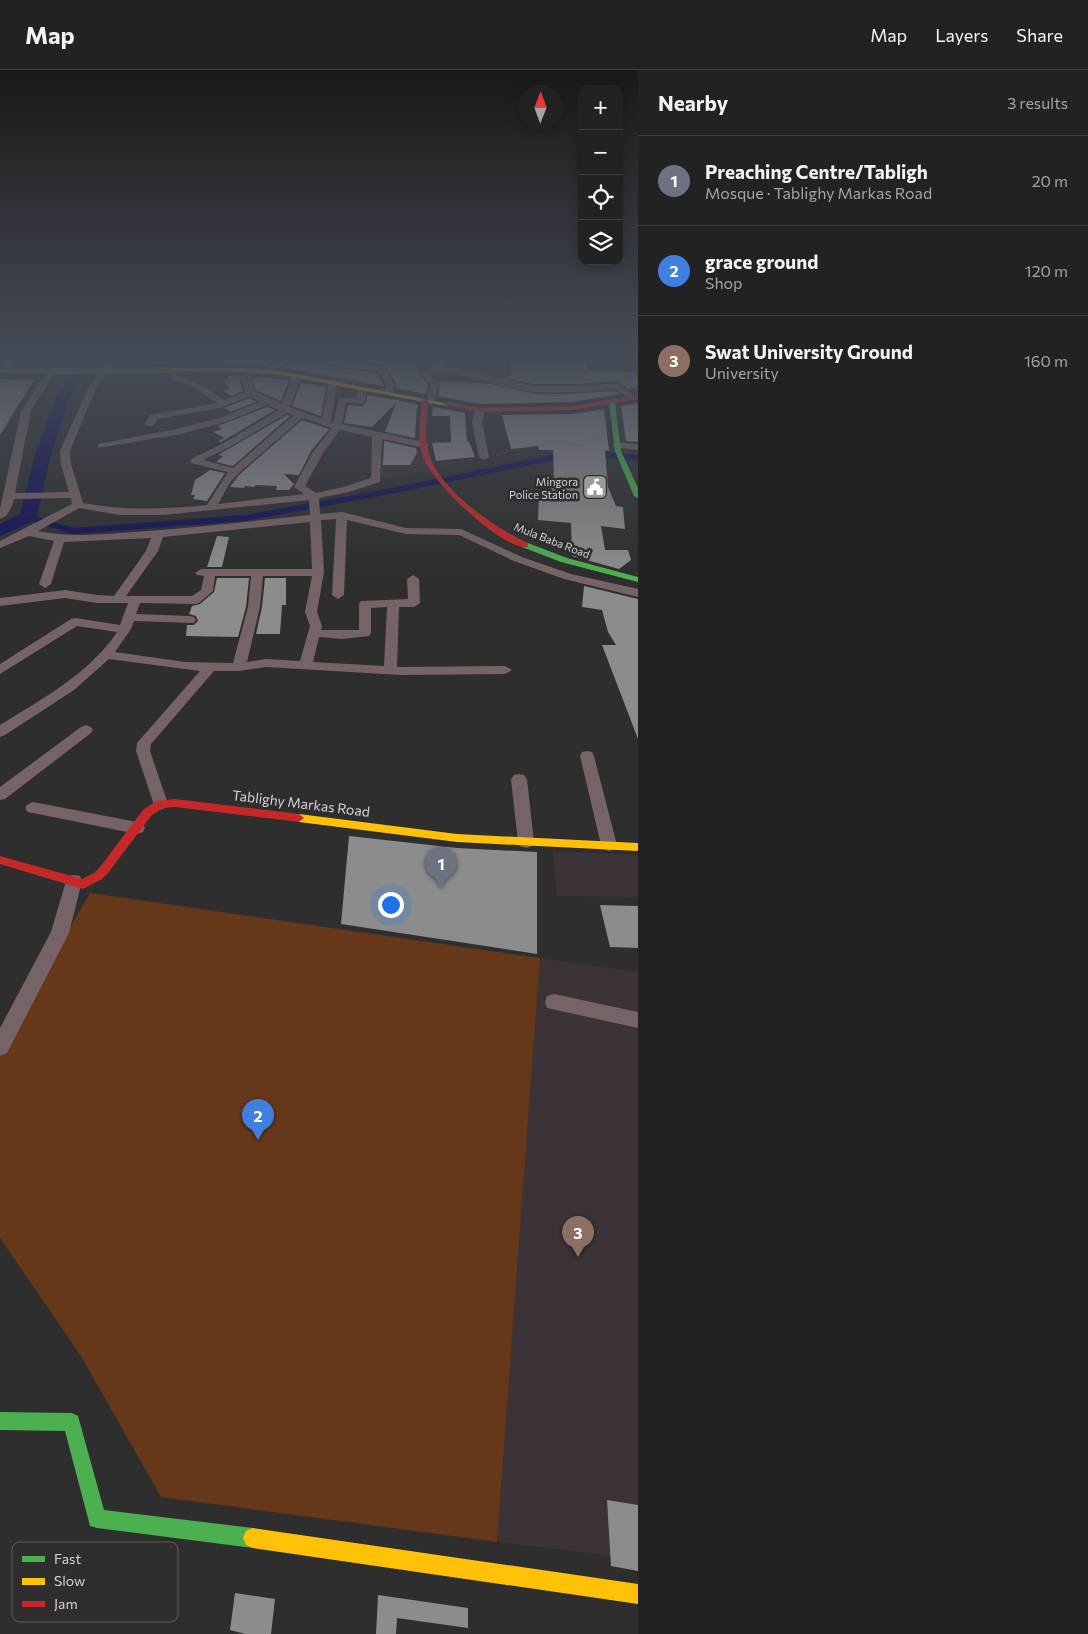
<!DOCTYPE html>
<html lang="en">
<head>
<meta charset="utf-8">
<style>
	body { margin:0; font-family:Commissioner,sans-serif; background:#2e2f2f; color:#f1f3f6 }
	.controls { position:absolute; right:15px; top:15px; display:grid; overflow:hidden; border-radius:10px; box-shadow:0 2px 12px #0003 }
	.controls button { width:45px; height:45px; display:grid; place-items:center; padding:0; border:0; border-bottom:1px solid #3f3f40; background:#222; color:#f1f3f6; font:25px sans-serif }
	.compass { position:absolute; left:518px; top:15px; width:45px; height:45px; border-radius:50%; background:#222; box-shadow:0 2px 12px #0003; rotate:1deg }
	.you { position:absolute; left:390px; top:834px; width:18px; height:18px; margin:-12px; border:4px solid #fff; border-radius:50%; background:#1a73e8; box-shadow:0 0 0 8px #1a73e833 }
	.badge { display:grid; place-items:center; width:32px; height:32px; border-radius:50%; background:#9b999a; color:#fff; font-size:16px; font-weight:700 }
	.pin { position:absolute; translate:-50% -41px; filter:drop-shadow(0 1px 2px #0008) }
	.pin::after { content:''; position:absolute; top:26px; width:18px; height:15px; background:inherit; clip-path:polygon(0 0,100% 0,50% 100%) }
	.list { margin:0; padding:0; list-style:none }
	h2 { display:flex; justify-content:space-between; align-items:center; height:65px; margin:0; padding:0 20px; font-size:21px }
	h2 small { font-size:16px; font-weight:400; color:#a2a4a5 }
	.list li { display:grid; grid-template-columns:32px 1fr auto; gap:15px; align-items:center; box-sizing:border-box; height:90px; padding:0 20px; border-top:1px solid #3f3f40 }
	.list b { display:block; font-size:19px; white-space:nowrap }
	.list p { margin:0; font-size:16px; white-space:nowrap; color:#a2a4a5 }
	.list em { font-size:16px; font-style:normal; color:#a2a4a5 }
	.icon { flex:none; width:28px; height:28px; fill:none; stroke:currentColor; stroke-width:2; stroke-linecap:round; stroke-linejoin:round }
	.map { position:relative; flex:none; width:638px; height:1564px; overflow:hidden }
	header { display:flex; align-items:center; gap:30px; box-sizing:border-box; height:70px; padding:0 25px; background:#222; border-bottom:1px solid #3f3f40 }
	header strong { font-size:24px }
	nav { display:flex; gap:28px; margin-inline-start:auto; font-size:18px }
	main { display:flex }
	aside { flex:1; background:#222 }
	.map>svg:first-child { display:block }
	.built { fill:#3b3337 }
	.green { fill:#67371a }
	.lines { fill:none; stroke-linecap:round; stroke-linejoin:round }
	.canal { fill:#121255; fill-rule:evenodd }
	.river { fill:#121255; fill-rule:evenodd }
	.building { fill:#8c8c8d }
	.path { stroke:#6d6263; stroke-width:1; stroke-dasharray:1 2; stroke-linecap:butt }
	.street { fill:#766365; fill-rule:evenodd }
	.fast { fill:#4caf50; fill-rule:evenodd }
	.slow { fill:#ffc107; fill-rule:evenodd }
	.jam { fill:#c62828; fill-rule:evenodd }
	.fast-bridge { stroke:#4caf50; stroke-width:6 }
	.labels { text-anchor:middle; dominant-baseline:central; stroke-width:5; stroke-linejoin:round; paint-order:stroke }
	.far-poi-label { font-size:11px; fill:#d5d3d4; stroke:#2f2d2e; text-anchor:end }
	.far-street-label { font-size:11px; fill:#d5d3d4; stroke:#2f2d2e }
	.street-label { font-size:14px; fill:#d5d3d4; stroke:#2f2d2e }
	.key { fill:#2f2d2e; stroke:#615f60; stroke-width:1 }
	.key-label { font-size:14px; fill:#d5d3d4 }
</style>
</head>
<body>
<header>
<strong>Map</strong>
<nav><a>Map</a><a>Layers</a><a>Share</a></nav>
</header>
<main>
<div class="map">
<svg width="638" height="1564" viewBox="0 0 638 1564">
	<rect width="100%" height="100%" fill="#2e2e2e"/>
	<g class="built">
		<path d="M425,387L432,400L385,409L380,403L379,388Z"/>
		<path d="M553,781L638,785V827L557,826Z"/>
		<path d="M540,888L638,902V1489L497,1472Z"/>
	</g>
	<path class="green" d="M90,823L540,888L497,1472L161,1427L81,1286L0,1168V977Z"/>
	<g class="lines">
		<path class="canal" d="M581,379L638,385V391L581,385L386,425L245,451L73,464L24,449L23,447L28,444L74,458L245,445L386,419Z"/>
		<path class="river" d="M85,285H98L69,329L50,388L37,447L34,451L0,466V454L20,444L34,388L55,329Z"/>
	</g>
	<g class="building">
		<path d="M224,285H287L267,296L226,294Z"/>
		<path d="M312,285H396V289H403L405,293L414,295L428,315L426,324L395,318L396,313L384,295Z"/>
		<path d="M509,285H556L558,287L573,286L577,290H583L589,300L635,302L638,307V317L628,319L618,311L580,314H534L504,308L512,305Z"/>
		<path d="M295,291L377,303L384,316L284,298Z"/>
		<path d="M228,306H241L240,313L243,321L231,326L224,321L229,319L223,309H229Z"/>
		<path d="M256,307L289,310L281,331L256,320L252,309Z"/>
		<path d="M0,309L34,310L0,365Z"/>
		<path d="M438,312L486,313L535,324H565L615,321L620,324L572,332L480,334L438,326L440,315Z"/>
		<path d="M301,313L326,317L321,346L292,336Z"/>
		<path d="M367,325L417,334L415,368L385,362L396,333L372,357L344,353L348,335L362,336L367,331Z"/>
		<path d="M250,328L256,332L230,342L224,338Z"/>
		<path d="M638,333V372L626,371L621,336Z"/>
		<path d="M267,337L275,340L221,372L218,371L225,368L213,362L222,359L218,356Z"/>
		<path d="M433,337L465,343L467,372L469,371L475,387L436,391L432,373L451,372L450,346H432Z"/>
		<path d="M604,339L609,381L605,380L608,417L616,436L623,437L625,459L601,456L605,480H628L631,490L619,499L572,486L571,453L538,450L539,424L548,425V413H554L553,380H539L538,376L511,379L502,345L572,344Z"/>
		<path d="M287,345L290,346L233,396L216,392L223,386L218,385Z"/>
		<path d="M302,350L329,359L311,381L299,405L284,404L294,414L289,420H276L277,416L256,415L254,417L245,416L244,418L230,417L240,404Z"/>
		<path d="M384,371L416,378L417,383L410,395H383Z"/>
		<path d="M210,400L225,403L207,431L193,429L195,425H191L195,410Z"/>
		<path d="M217,466L229,467L222,497H207Z"/>
		<path d="M217,508H249L246,537L238,567L186,566L187,555H194L198,551L196,546L189,544L192,536L200,534L214,522Z"/>
		<path d="M265,508H286V535H282L280,564H256L262,537Z"/>
		<path d="M584,516L638,529V669L602,575H616L608,562L602,540L582,537Z"/>
		<path d="M349,766L457,778L537,782V884L341,854Z"/>
		<path d="M600,835L638,836V878L610,877Z"/>
		<path d="M607,1430L638,1435V1501L611,1496Z"/>
		<path d="M235,1523L275,1529L271,1564H245L230,1560Z"/>
		<path d="M378,1525L468,1538V1558L397,1548L396,1564H376Z"/>
	</g>
	<g class="lines">
		<g class="path">
			<path d="M496,385C523,378 553,369 581,376L588,368L603,367"/>
			<path d="M445,394L474,389"/>
		</g>
		<g class="street">
			<path d="M10,285H23L16,289L8,303H2L1,301Z"/>
			<path d="M110,285H118L96,318L70,381L71,394L83,433C124,441 165,439 207,435L228,402L191,393V389L222,374L279,340L267,335L228,351L181,364L98,378V374L177,359L222,347L260,332L250,326L220,338L157,349L153,356H147L145,354L150,345L217,333L192,316L172,310L167,300L168,298H174L178,306L204,316L224,330L246,322L242,313V307L255,298H261V302L250,308L255,321L282,334L293,306L300,304L301,306L290,337L322,349L329,312L333,309L337,312L331,352L333,353L339,328H357L358,318L362,315L366,318L365,331L361,334L346,333L342,354L424,372L429,375L424,378L382,369L380,412L349,422L319,428L320,444L342,442L406,458L461,459L522,487L571,504L638,519V527L564,509L514,491L459,465L406,464L347,450L344,525L338,529L332,525L336,449L321,450L324,502L317,542L322,556L321,560H359V534L361,531L408,529L407,509L413,505L419,509L420,533L414,537H399L397,597L505,596L512,600L505,604L400,605L266,597L239,601H214L151,674L150,681L168,734L165,738L160,740L155,738L136,681L137,673L200,601L109,589L74,620L5,665L0,667V655C42,629 89,604 117,562L77,556L0,604V594L71,549L75,548L120,555L128,533H97L65,528L0,536V528L65,520L97,525L114,526L146,481L151,468L64,472L51,514L45,518L39,514L54,471L29,466L0,478V471L72,434L71,428L14,429C12,437 8,447 0,449V439L21,341L49,299H55L56,301L31,341L15,423L69,422L61,394L60,381L88,318ZM287,343L294,345L233,398L203,390L228,378ZM302,348L332,358L313,382L294,417L304,424L218,434L231,411L239,403ZM340,360L372,367L371,408L343,417L316,423L305,416L323,383ZM309,430L310,445C251,451 192,458 134,462C101,464 70,468 38,461L79,438L120,445H163ZM310,452L312,499H201L195,503L197,505L204,506L201,520L192,526H126L158,481L163,467ZM215,506H251L248,537L233,593L185,592L115,582L131,559L134,551L194,553L196,550L194,547L190,546L136,544L140,533L195,534L199,533L213,521ZM263,506H312L305,542L310,556L300,591L266,589L247,592L260,537ZM387,537L384,596L313,592L319,567L342,569L369,566L371,563V538Z"/>
			<path d="M291,285H310L309,287L384,297L394,314L393,323L386,325V314L378,301L344,297L318,291H300L295,289L270,303L263,301L281,289Z"/>
			<path d="M441,285H449V290L442,296L534,316H580L618,313L638,329L631,330L616,319C589,321 561,324 535,322C502,318 469,304 436,301L431,305L438,315L435,331L431,334L427,331L430,315L422,304L441,289Z"/>
			<path d="M480,337L485,340L482,352L489,387L484,390L479,387L472,352L475,340Z"/>
			<path d="M616,372L638,374V380L613,377V373Z"/>
			<path d="M86,655L91,657L93,660L91,663L5,729L0,730V717L81,657Z"/>
			<path d="M587,681L592,682L594,686L617,775L615,779L609,781L603,779L601,775L580,686L582,682Z"/>
			<path d="M519,704L524,705L527,709L534,772L532,776L526,778L520,776L518,772L511,709L514,705Z"/>
			<path d="M33,732L137,752L143,754L145,758L143,762L137,764L28,742L25,738L28,734Z"/>
			<path d="M74,805L80,806L82,811L69,863L7,983L0,986V958L51,862L66,811L68,806Z"/>
			<path d="M554,924L638,942V958L547,938L545,932L547,926Z"/>
		</g>
		<g class="fast">
			<path d="M0,299H52L55,301L52,303H0Z"/>
			<path d="M612,330L615,332L621,381L638,418V428L634,426L615,381L609,332Z"/>
			<path d="M522,473H528L567,488L638,507V512L561,492L522,477Z"/>
			<path d="M0,1342L72,1343L78,1346L104,1440L253,1458L260,1461L263,1468L260,1475L253,1478L97,1458L90,1456L65,1361L0,1360Z"/>
		</g>
		<g class="slow">
			<path d="M171,298H244L281,301L449,334L446,336L281,305L244,302L169,301Z"/>
			<path d="M299,744L457,764L638,773V781L457,772L299,752L294,748Z"/>
			<path d="M253,1458L638,1514V1534L253,1478L246,1475L243,1468L246,1461Z"/>
		</g>
		<g class="jam">
			<path d="M638,325V329L572,340L480,342L443,334L446,332L480,338L572,336Z"/>
			<path d="M425,328L428,330C427,347 424,364 428,380C436,418 495,458 528,473V477C501,480 432,412 423,387C416,369 421,348 422,330Z"/>
			<path d="M175,729L299,744L304,748L299,752L175,737L162,738L151,746L108,803L102,809L83,819L0,794V786L82,809L94,803L100,797L143,740L156,731Z"/>
		</g>
		<path class="fast-bridge" d="M52,301L171,300"/>
	</g>
	<linearGradient id="sky" x2="0" y2="1"><stop stop-color="#191919"/><stop offset="0.57" stop-color="#464c57"/><stop offset="1" stop-color="#464c57" stop-opacity="0"/></linearGradient>
	<rect width="638" height="504" fill="url(#sky)"/>
	<defs>
		<symbol id="civic-square" viewBox="-11 -11 22 22"><rect x="-9" y="-9" width="18" height="18" rx="4" fill="#9b999a" stroke="#2f2d2e"/><path d="M-.6-6.5H3V-4.5H.6V-3L4-1V1h2V6H-6V1h2V-1L-.6-3ZM-1.2 2.5V6h2.4V2.5Z" fill="#fff"/></symbol>
	</defs>
	<g fill-rule="evenodd">
		<use href="#civic-square" x="581" y="403" width="28" height="28"/>
	</g>
	<g class="labels">
		<g class="far-poi-label">
			<text x="578" y="411">Mingora<tspan x="578" dy="13">Police Station</tspan></text>
		</g>
		<g class="far-street-label">
			<text transform="translate(552 470) rotate(21)">Mula Baba Road</text>
		</g>
		<g class="street-label">
			<text transform="translate(301 733) rotate(7)">Tablighy Markas Road</text>
		</g>
	</g>
	<rect x="12" y="1472" width="166" height="80" rx="8" class="key"/>
	<rect x="22" y="1486" width="23" height="6" fill="#4caf50"/>
	<rect x="22" y="1508" width="23" height="7" fill="#ffc107"/>
	<rect x="22" y="1531" width="23" height="6" fill="#c62828"/>
	<g class="key-label">
		<text x="54" y="1494">Fast</text>
		<text x="54" y="1516">Slow</text>
		<text x="54" y="1539">Jam</text>
	</g>
</svg>
<div class="controls">
<button>+</button>
<button>−</button>
<button><svg class="icon" aria-label="locate" viewBox="0 0 24 24"><circle cx="12" cy="12" r="6"/><path d="M12 2v4M12 18v4M2 12h4M18 12h4"/></svg></button>
<button><svg class="icon" aria-label="layers" viewBox="0 0 24 24"><path d="M12 4l9 5-9 5-9-5zM3 14l9 5 9-5"/></svg></button>
</div>
<svg class="compass" viewBox="-18 -18 36 36"><path d="M0-13l5 13h-10z" fill="#e53935"/><path d="M0 13l5-13h-10z" fill="#a2a4a5"/></svg>
<div class="you"></div>
<div class="pin badge" style="left:441px;top:818px;background:#6b7280">1</div>
<div class="pin badge" style="left:258px;top:1070px;background:#3f7fe0">2</div>
<div class="pin badge" style="left:578px;top:1187px;background:#8d6e63">3</div>
</div>
<aside>
<h2>Nearby<small>3 results</small></h2>
<ul class="list">
<li><span class="badge" style="background:#6b7280">1</span><div><b>Preaching Centre/Tabligh</b><p>Mosque · Tablighy Markas Road</p></div><em>20 m</em></li>
<li><span class="badge" style="background:#3f7fe0">2</span><div><b>grace ground</b><p>Shop</p></div><em>120 m</em></li>
<li><span class="badge" style="background:#8d6e63">3</span><div><b>Swat University Ground</b><p>University</p></div><em>160 m</em></li>
</ul>
</aside>
</main>
</body>
</html>
